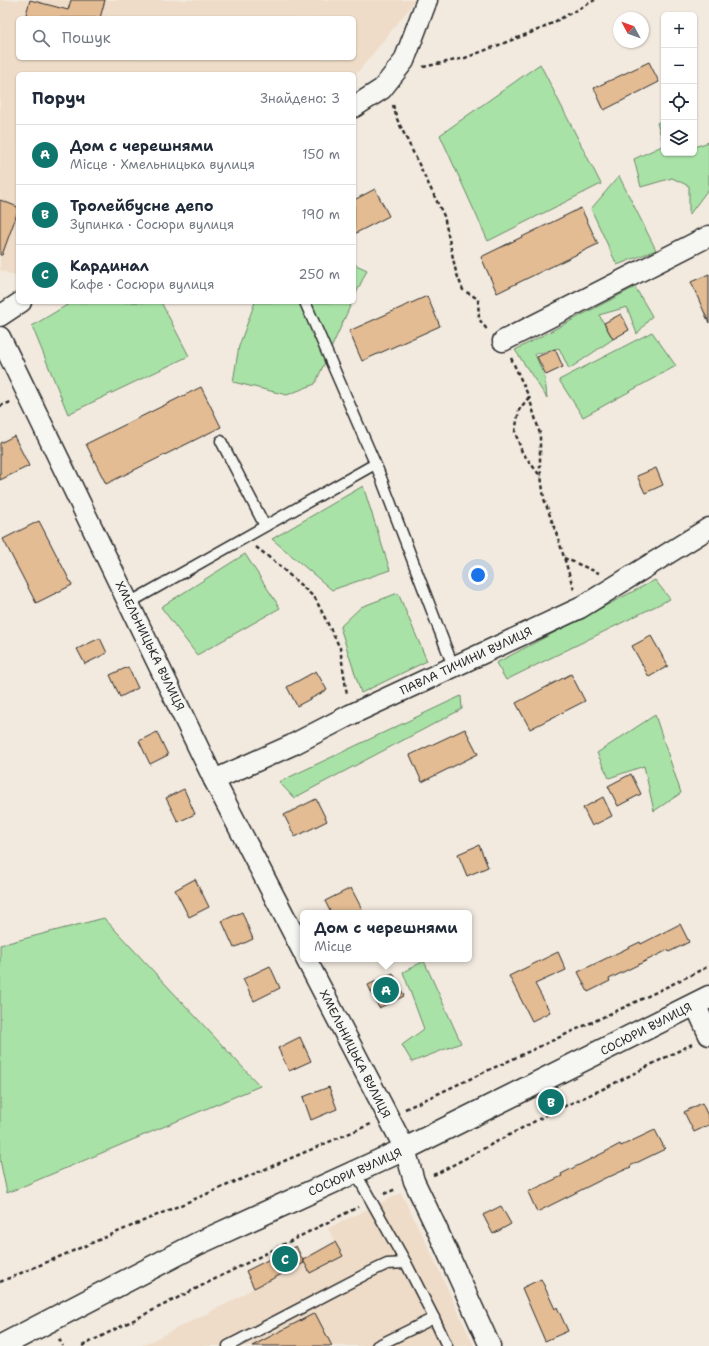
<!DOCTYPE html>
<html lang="uk">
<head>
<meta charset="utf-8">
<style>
	body { margin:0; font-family:"Shantell Sans",sans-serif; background:#f2f2f3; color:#1f2937 }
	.controls { position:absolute; right:12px; top:12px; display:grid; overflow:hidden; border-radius:6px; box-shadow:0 1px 3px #0004 }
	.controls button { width:36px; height:36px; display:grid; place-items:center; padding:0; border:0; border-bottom:1px solid #e0e1e3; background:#fff; color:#1f2937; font:20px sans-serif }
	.compass { position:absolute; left:613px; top:12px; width:36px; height:36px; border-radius:50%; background:#fff; box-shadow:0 1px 3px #0004; rotate:311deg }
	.you { position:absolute; left:478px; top:575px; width:14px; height:14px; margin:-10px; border:3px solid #fff; border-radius:50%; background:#1a73e8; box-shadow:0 0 0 6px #1a73e833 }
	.badge { display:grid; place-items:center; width:26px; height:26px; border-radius:50%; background:#0f766e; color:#fff; font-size:13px; font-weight:700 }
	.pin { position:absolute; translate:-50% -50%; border:2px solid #fff; box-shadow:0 1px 4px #0006 }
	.popup { position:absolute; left:300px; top:910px; width:172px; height:52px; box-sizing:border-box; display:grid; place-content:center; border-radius:6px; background:#fff; filter:drop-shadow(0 1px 3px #0005); font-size:13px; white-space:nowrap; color:#747a83 }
	.popup b { font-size:15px; color:#1f2937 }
	.popup::after { content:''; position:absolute; left:50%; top:100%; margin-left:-8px; border:8px solid transparent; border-top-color:#fff }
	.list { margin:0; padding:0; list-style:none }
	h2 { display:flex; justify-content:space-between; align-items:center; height:52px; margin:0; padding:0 16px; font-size:17px }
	h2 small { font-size:13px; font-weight:400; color:#747a83 }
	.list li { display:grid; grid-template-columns:26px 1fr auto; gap:12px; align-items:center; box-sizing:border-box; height:60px; padding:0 16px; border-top:1px solid #e0e1e3 }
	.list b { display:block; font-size:15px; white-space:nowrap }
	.list p { margin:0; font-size:13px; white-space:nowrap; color:#747a83 }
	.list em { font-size:13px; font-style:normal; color:#747a83 }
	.icon { flex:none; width:22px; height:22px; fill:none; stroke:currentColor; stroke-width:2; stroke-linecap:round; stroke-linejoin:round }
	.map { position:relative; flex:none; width:709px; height:1346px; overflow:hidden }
	.search { position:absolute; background:#fff; box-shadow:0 1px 3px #0004; left:16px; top:16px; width:340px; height:44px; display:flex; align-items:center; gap:10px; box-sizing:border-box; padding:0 14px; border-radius:6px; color:#747a83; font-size:15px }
	.panel { position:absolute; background:#fff; box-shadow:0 1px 3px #0004; left:16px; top:72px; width:340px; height:232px; border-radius:6px }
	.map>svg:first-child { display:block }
	.built { fill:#eedcc8; fill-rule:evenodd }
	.green { fill:#a9e2a6; stroke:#6a8668 }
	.building { fill:#e3bc94; stroke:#2b2b2b }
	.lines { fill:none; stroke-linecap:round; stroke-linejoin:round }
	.lane-casing { stroke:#2b2b2b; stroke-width:13 }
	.street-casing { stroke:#2b2b2b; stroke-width:23 }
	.primary-casing { stroke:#2b2b2b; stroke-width:25 }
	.path { stroke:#2b2b2b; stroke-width:2.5; stroke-dasharray:4 3; stroke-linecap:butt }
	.lane { stroke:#f6f6f2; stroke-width:10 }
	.street { stroke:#f6f6f2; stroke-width:20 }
	.primary { stroke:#f6f6f2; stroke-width:22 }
	.labels { text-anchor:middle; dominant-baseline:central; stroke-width:3.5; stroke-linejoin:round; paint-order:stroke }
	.street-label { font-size:12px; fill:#2b2b2b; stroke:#f6f6f2 }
</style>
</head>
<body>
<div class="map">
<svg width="709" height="1346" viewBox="0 0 709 1346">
	<rect width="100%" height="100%" fill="#f2eadf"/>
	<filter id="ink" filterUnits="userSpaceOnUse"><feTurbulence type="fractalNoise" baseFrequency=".025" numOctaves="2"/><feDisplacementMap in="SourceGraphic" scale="8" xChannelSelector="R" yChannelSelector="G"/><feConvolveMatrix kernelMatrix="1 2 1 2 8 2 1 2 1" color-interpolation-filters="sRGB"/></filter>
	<g filter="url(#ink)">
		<g class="built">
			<path d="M0,0H414L409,9L354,77V74H18V275H12L0,270ZM18,18H354V58H18Z"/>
			<path d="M401,1193L428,1246L474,1346H141L232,1301L304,1257L335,1243L328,1228Z"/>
		</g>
		<g class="green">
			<path d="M540,64L601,184L488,241L440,135Z"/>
			<path d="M664,120V153H694V147L709,142V188L689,215V186L672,178L641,187L634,159L664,145L657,123Z"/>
			<path d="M619,176L656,250L617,265L591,209Z"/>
			<path d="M354,264L367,270L354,298Z"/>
			<path d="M635,287L652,316L637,334L627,307L599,315L613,339L569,369L559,348L535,354L545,378L547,398L515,350Z"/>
			<path d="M72,302H161L189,356L68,414L32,326Z"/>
			<path d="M255,302H352L315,384L287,395L233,382L239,346Z"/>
			<path d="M652,332L676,366L583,417L559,380Z"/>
			<path d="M363,486L390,570L332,590L272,539Z"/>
			<path d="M245,554L280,608L197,655L161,607Z"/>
			<path d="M655,580L670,599L506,680L496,663Z"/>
			<path d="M398,593L427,661L361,693L340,627L361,607Z"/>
			<path d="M461,696L462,709L294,798L279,782Z"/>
			<path d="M655,715L681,793L654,811L644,766L609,778L597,753Z"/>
			<path d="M104,918L260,1086L7,1193L0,1160V945Z"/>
			<path d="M424,961L461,1043L412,1062L402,1045L424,1029L403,972Z"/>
		</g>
		<g class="building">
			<path d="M30,0L68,10L71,0H105L100,18H25Z"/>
			<path d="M649,62L659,82L604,110L594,88Z"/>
			<path d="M375,189L389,216L354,234V200Z"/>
			<path d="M0,200L18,207V211L2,255H0Z"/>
			<path d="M581,208L598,244L497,293L481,257Z"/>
			<path d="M709,274V323L691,282Z"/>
			<path d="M427,296L440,326L362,361L349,331Z"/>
			<path d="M621,314L629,330L613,339L604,323Z"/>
			<path d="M555,349L563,367L546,375L537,357Z"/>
			<path d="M201,387L221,427L106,484L86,444Z"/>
			<path d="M14,436L29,466L0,480V443Z"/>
			<path d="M656,468L663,485L645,493L637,476Z"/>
			<path d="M39,521L72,585L36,603L3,539Z"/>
			<path d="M651,636L668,666L649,677L632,646Z"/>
			<path d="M100,638L107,653L85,664L77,649Z"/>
			<path d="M128,667L138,688L120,697L110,675Z"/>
			<path d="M316,671L327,690L297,706L287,687Z"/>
			<path d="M571,674L585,701L530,729L516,703Z"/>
			<path d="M465,729L478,754L422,782L410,755Z"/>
			<path d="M157,732L168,755L150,764L139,741Z"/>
			<path d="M631,774L641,794L618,806L608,786Z"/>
			<path d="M184,789L195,814L178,822L166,798Z"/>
			<path d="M603,797L612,816L592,826L583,808Z"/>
			<path d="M316,799L327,821L295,837L284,815Z"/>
			<path d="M479,845L488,867L467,876L458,854Z"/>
			<path d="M195,879L209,907L189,917L175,890Z"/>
			<path d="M351,888L364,913H331L325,901Z"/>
			<path d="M242,912L253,939L234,948L222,921Z"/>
			<path d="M680,924L689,942L669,952L668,950L609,979L610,981L588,992L578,972L640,942L641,944Z"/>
			<path d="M558,952L566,970L535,984L550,1012L532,1021L509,976Z"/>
			<path d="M270,966L280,988L254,1001L243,979Z"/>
			<path d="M393,973L404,996L379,1008L368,985Z"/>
			<path d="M300,1037L311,1061L289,1071L278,1048Z"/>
			<path d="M329,1087L337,1109L311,1120L303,1097Z"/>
			<path d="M702,1103L709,1118V1125L694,1132L684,1112Z"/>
			<path d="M655,1130L665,1149L630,1166L631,1167L609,1177V1176L537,1212L528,1192L562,1176L561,1174L605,1152L620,1144L621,1146Z"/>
			<path d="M501,1206L511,1224L493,1234L483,1215Z"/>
			<path d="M335,1242L343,1256L310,1273L303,1260Z"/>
			<path d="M296,1246L304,1263L254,1288L246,1271Z"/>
			<path d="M541,1279L555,1309L557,1307L568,1331L545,1341L522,1288Z"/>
			<path d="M315,1313L332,1346H252Z"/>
		</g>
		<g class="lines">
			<defs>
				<g id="lane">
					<path d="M305,302L378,470L453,666"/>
					<path d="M221,441L265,526"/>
					<path d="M129,603L375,464"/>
					<path d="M355,1172L406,1263"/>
					<path d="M228,1346L366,1274L387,1264L406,1263L434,1318"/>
					<path d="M377,1346L434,1318L447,1346"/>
				</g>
				<g id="street">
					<path d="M354,107L382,89L404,61L427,0"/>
					<path d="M0,316L21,302"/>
					<path d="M0,337L214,780L303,952"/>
					<path d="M503,341L709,236"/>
					<path d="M214,780L292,745L350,715L580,608L709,528"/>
					<path d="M306,959L405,1149L414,1181L436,1227L490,1346"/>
					<path d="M695,1004L709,1035"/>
				</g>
				<path id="primary" d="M1,1346L197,1244L405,1149L709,997"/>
			</defs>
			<use href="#lane" class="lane-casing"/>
			<use href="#street" class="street-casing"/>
			<use href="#primary" class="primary-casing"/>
			<g class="path">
				<path d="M423,67L465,58L543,28L595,0"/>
				<path d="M393,105L397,119L444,216L456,272L463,290L478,299L479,319L488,331"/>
				<path d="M511,358L529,397L540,434V467L544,499L559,541L574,590"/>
				<path d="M529,397L519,410L515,432L522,452L541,477"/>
				<path d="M0,406L11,402"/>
				<path d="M256,547L275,562L315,598L340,648L347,695"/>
				<path d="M564,558L599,573"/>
				<path d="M405,1109L644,998L709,966"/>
				<path d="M433,1175L438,1173L554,1111L605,1088L692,1044"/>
				<path d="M384,1194L396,1189"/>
				<path d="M0,1282L371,1124"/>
				<path d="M59,1339L63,1346"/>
				<path d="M82,1346L358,1207"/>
			</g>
			<use href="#lane" class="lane"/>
			<use href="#street" class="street"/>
			<use href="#primary" class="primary"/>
		</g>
	</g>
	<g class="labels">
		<g class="street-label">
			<text transform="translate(150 646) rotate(64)">ХМЕЛЬНИЦЬКА ВУЛИЦЯ</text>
			<text transform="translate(466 661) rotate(-25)">ПАВЛА ТИЧИНИ ВУЛИЦЯ</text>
			<text transform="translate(646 1029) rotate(-27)">СОСЮРИ ВУЛИЦЯ</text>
			<text transform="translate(355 1054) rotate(63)">ХМЕЛЬНИЦЬКА ВУЛИЦЯ</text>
			<text transform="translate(355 1172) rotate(-24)">СОСЮРИ ВУЛИЦЯ</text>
		</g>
	</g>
</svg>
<div class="controls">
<button>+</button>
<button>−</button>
<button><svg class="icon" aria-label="locate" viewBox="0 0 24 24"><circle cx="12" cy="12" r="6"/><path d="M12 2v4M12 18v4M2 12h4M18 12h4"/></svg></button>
<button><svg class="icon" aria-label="layers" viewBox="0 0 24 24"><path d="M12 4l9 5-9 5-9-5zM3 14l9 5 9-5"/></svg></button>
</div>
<svg class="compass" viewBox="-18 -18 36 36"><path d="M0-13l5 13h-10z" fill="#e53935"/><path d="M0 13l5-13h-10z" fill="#747a83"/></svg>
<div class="you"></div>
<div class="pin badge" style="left:386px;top:990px">A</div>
<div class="popup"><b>Дом с черешнями</b>Місце</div>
<div class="pin badge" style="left:551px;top:1102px">B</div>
<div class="pin badge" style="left:285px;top:1259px">C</div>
<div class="search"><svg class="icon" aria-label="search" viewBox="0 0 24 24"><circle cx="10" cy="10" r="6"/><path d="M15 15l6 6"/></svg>Пошук</div>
<section class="panel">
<h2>Поруч<small>Знайдено: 3</small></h2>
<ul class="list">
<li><span class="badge">A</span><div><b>Дом с черешнями</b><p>Місце · Хмельницька вулиця</p></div><em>150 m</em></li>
<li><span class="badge">B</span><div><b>Тролейбусне депо</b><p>Зупинка · Сосюри вулиця</p></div><em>190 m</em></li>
<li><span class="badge">C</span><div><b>Кардинал</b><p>Кафе · Сосюри вулиця</p></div><em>250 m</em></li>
</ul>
</section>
</div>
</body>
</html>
